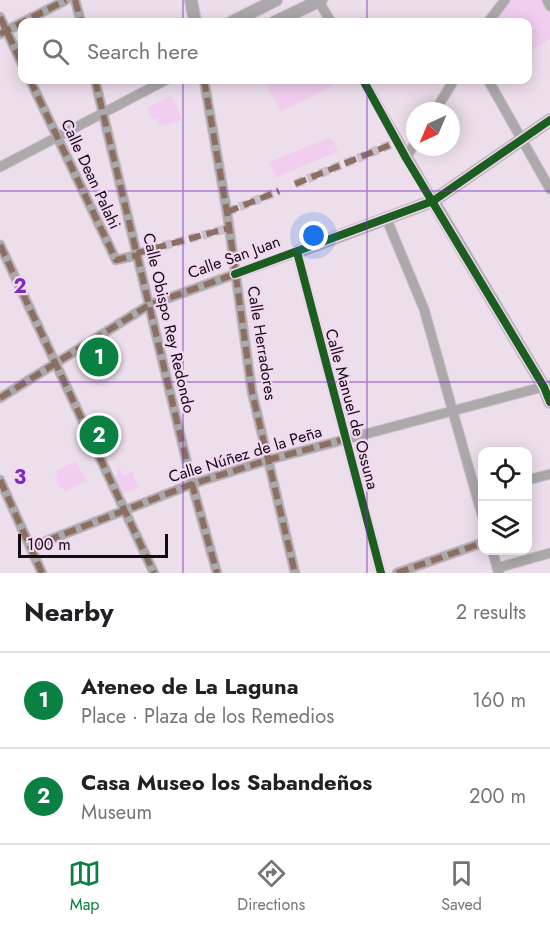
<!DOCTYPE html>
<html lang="en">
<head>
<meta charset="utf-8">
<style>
	body { margin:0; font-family:Jost,sans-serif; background:#f6f6f6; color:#202124 }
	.controls { position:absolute; right:18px; bottom:18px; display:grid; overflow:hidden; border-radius:12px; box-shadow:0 3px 15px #0003 }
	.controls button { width:54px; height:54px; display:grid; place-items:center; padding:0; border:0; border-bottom:2px solid #e0e0e0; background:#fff; color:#202124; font:30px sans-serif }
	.compass { position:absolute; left:406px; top:102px; width:54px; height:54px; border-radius:50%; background:#fff; box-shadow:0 3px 15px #0003; rotate:224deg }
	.scale { position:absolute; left:18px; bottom:15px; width:150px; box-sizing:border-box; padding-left:6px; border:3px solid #140c14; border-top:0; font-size:16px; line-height:21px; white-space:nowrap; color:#140c14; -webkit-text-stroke:4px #f3d8f1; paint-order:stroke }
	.you { position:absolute; left:314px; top:236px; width:21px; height:21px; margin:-15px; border:4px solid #fff; border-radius:50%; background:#1a73e8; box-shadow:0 0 0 9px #1a73e833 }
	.badge { display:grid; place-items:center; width:39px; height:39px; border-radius:50%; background:#0b8043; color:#fff; font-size:20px; font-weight:700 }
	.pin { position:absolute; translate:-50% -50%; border:3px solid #fff; box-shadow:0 2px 6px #0006 }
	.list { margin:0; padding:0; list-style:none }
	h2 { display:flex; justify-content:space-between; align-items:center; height:78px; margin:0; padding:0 24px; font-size:26px }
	h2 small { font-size:20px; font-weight:400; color:#757577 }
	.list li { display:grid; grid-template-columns:39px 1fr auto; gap:18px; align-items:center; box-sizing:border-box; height:96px; padding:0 24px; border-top:2px solid #e0e0e0 }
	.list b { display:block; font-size:22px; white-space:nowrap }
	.list p { margin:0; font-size:20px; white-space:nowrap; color:#757577 }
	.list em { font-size:20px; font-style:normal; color:#757577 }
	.icon { flex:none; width:33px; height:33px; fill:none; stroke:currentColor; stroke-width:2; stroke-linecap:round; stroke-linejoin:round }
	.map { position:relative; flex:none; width:550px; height:573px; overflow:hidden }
	.search { position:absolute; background:#fff; box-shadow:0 3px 15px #0003; left:18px; right:18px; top:18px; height:66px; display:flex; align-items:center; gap:15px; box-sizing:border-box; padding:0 21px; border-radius:12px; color:#757577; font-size:22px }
	.sheet { height:270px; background:#fff }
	nav { display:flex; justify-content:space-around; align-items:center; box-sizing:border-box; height:84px; border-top:2px solid #e0e0e0; background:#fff; font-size:16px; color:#757577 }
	nav a { display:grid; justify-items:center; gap:3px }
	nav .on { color:#0b8043 }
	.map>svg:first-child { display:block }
	.green { fill:#f1ceef }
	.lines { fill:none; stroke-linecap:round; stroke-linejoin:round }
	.street-tunnel { stroke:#ccbecc; stroke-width:9; stroke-dasharray:9 4.5; stroke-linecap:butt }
	.street-casing { stroke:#c9bec9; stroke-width:11 }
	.secondary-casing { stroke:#c9bec9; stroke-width:14 }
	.street { stroke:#aca9ab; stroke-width:9 }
	.secondary { stroke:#aca8ab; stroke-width:12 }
	.quiet { stroke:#8d6e63; stroke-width:6; stroke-dasharray:12 6; stroke-linecap:butt }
	.cycleway-casing { stroke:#f3d8f1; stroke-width:11 }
	.cycleway { stroke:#1b5e20; stroke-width:8 }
	.grid { fill:none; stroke:#7b2cbf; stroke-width:1.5; stroke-opacity:0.55 }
	.labels { text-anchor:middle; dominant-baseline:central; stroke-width:4.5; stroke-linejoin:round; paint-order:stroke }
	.street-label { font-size:16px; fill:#140c14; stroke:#f3d8f1 }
	.grid-label { font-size:20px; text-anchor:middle; font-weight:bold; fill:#7b2cbf; stroke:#f3d8f1; stroke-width:4.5; stroke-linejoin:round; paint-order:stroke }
</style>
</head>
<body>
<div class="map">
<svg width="550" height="573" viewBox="0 0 550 573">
	<rect width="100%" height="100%" fill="#eddeec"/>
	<g class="green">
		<path d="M505,0H547L550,6V39L528,53V22H488Z"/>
		<path d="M264,80H331L333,85L281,112Z"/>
		<path d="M172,95L182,120L161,126L157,118L153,120L147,108Z"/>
		<path d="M330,137L338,151L276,178L270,162Z"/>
		<path d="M76,461L86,481L65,491L63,487L60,488L55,477L58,476L56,471Z"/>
		<path d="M120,469L124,476L132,472L138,488L120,494L113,478L118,475L116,471Z"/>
	</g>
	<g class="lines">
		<g class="street-tunnel">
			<path d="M295,184L397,142"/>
			<path d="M227,212L279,191"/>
			<path d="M137,253L229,228"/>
		</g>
		<defs>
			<g id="street">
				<path d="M75,0L81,22"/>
				<path d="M318,0L331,22"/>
				<path d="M547,0L550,6"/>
				<path d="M0,17L22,64"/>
				<path d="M488,22L505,0"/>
				<path d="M0,34L66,0"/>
				<path d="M30,80L116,260L138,255"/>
				<path d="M95,80L192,484L217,573"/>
				<path d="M204,80L227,212L252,392L295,573"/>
				<path d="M363,80L433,201"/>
				<path d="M488,80L550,189"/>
				<path d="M435,111L454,80"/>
				<path d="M406,158L415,143"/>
				<path d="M0,167L166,80"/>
				<path d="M387,220L424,309L482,515"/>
				<path d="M0,245L154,573"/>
				<path d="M0,398L149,305L297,252L381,573"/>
				<path d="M0,480L42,573"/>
				<path d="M528,480L550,474"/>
				<path d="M31,547L192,484L268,460L550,385"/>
				<path d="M492,550L499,573"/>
				<path d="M497,568L550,553"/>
				<path d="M397,573L482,543"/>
			</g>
			<g id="secondary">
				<path d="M191,0L195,22"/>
				<path d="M232,22L276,0"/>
				<path d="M275,22L321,0"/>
				<path d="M433,201L544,387L550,402"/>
				<path d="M297,252L433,201L550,120"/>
			</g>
		</defs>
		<use href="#street" class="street-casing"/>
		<use href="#secondary" class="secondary-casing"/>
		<use href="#street" class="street"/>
		<use href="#secondary" class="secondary"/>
		<g class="quiet">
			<path d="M75,0L81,22"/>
			<path d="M0,17L22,64"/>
			<path d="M0,34L66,0"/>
			<path d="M30,80L116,260L138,255"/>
			<path d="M95,80L192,484L217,573"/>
			<path d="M204,80L227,212L252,392L295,573"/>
			<path d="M295,184L397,142"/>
			<path d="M227,212L279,191"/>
			<path d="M0,245L154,573"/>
			<path d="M137,253L229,228"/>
			<path d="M0,398L149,305L238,273"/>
			<path d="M0,480L42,573"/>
			<path d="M31,547L192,484L268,460L345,439"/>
			<path d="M397,573L482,543"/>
		</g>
		<defs>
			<g id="cycleway">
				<path d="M363,80L406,158L544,387L550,402"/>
				<path d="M297,252L381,573"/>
				<path d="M235,274L433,201L550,120"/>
			</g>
		</defs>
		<use href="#cycleway" class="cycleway-casing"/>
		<use href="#cycleway" class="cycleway"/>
	</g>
	<path class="grid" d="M183,0V22M367,0V22M183,80V573M367,80V573M0,191H550M0,382H550"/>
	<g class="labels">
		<g class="street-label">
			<text transform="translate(91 174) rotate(65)">Calle Dean Palahi</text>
			<text transform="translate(234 257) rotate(-20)">Calle San Juan</text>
			<text transform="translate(169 323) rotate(77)">Calle Obispo Rey Redondo</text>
			<text transform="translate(262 343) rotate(81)">Calle Herradores</text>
			<text transform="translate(352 409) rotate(75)">Calle Manuel de Ossuna</text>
			<text transform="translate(245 454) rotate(-17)">Calle Núñez de la Peña</text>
		</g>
	</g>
	<g class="grid-label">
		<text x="20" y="293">2</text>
		<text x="20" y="484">3</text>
	</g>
</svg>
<div class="controls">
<button><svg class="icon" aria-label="locate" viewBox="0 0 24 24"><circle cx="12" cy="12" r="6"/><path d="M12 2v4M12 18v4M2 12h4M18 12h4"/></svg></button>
<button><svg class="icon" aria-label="layers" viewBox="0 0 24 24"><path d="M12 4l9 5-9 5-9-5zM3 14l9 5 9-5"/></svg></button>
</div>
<svg class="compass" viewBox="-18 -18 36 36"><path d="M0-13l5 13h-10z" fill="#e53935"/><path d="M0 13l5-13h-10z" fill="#757577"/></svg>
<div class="scale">100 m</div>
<div class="you"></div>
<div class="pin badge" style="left:99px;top:357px">1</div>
<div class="pin badge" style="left:99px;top:435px">2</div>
<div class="search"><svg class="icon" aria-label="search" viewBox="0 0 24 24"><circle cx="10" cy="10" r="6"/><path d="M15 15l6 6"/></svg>Search here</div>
</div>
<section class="sheet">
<h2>Nearby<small>2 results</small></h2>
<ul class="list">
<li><span class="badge">1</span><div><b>Ateneo de La Laguna</b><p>Place · Plaza de los Remedios</p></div><em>160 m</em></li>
<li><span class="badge">2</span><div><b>Casa Museo los Sabandeños</b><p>Museum</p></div><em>200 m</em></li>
</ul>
</section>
<nav>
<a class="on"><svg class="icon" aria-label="map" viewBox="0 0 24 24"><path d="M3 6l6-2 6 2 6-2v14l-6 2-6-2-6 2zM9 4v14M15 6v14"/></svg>Map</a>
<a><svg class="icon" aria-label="directions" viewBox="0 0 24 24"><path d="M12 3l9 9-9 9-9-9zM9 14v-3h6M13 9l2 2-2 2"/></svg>Directions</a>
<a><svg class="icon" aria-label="saved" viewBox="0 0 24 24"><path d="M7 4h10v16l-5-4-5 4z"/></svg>Saved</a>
</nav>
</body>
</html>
